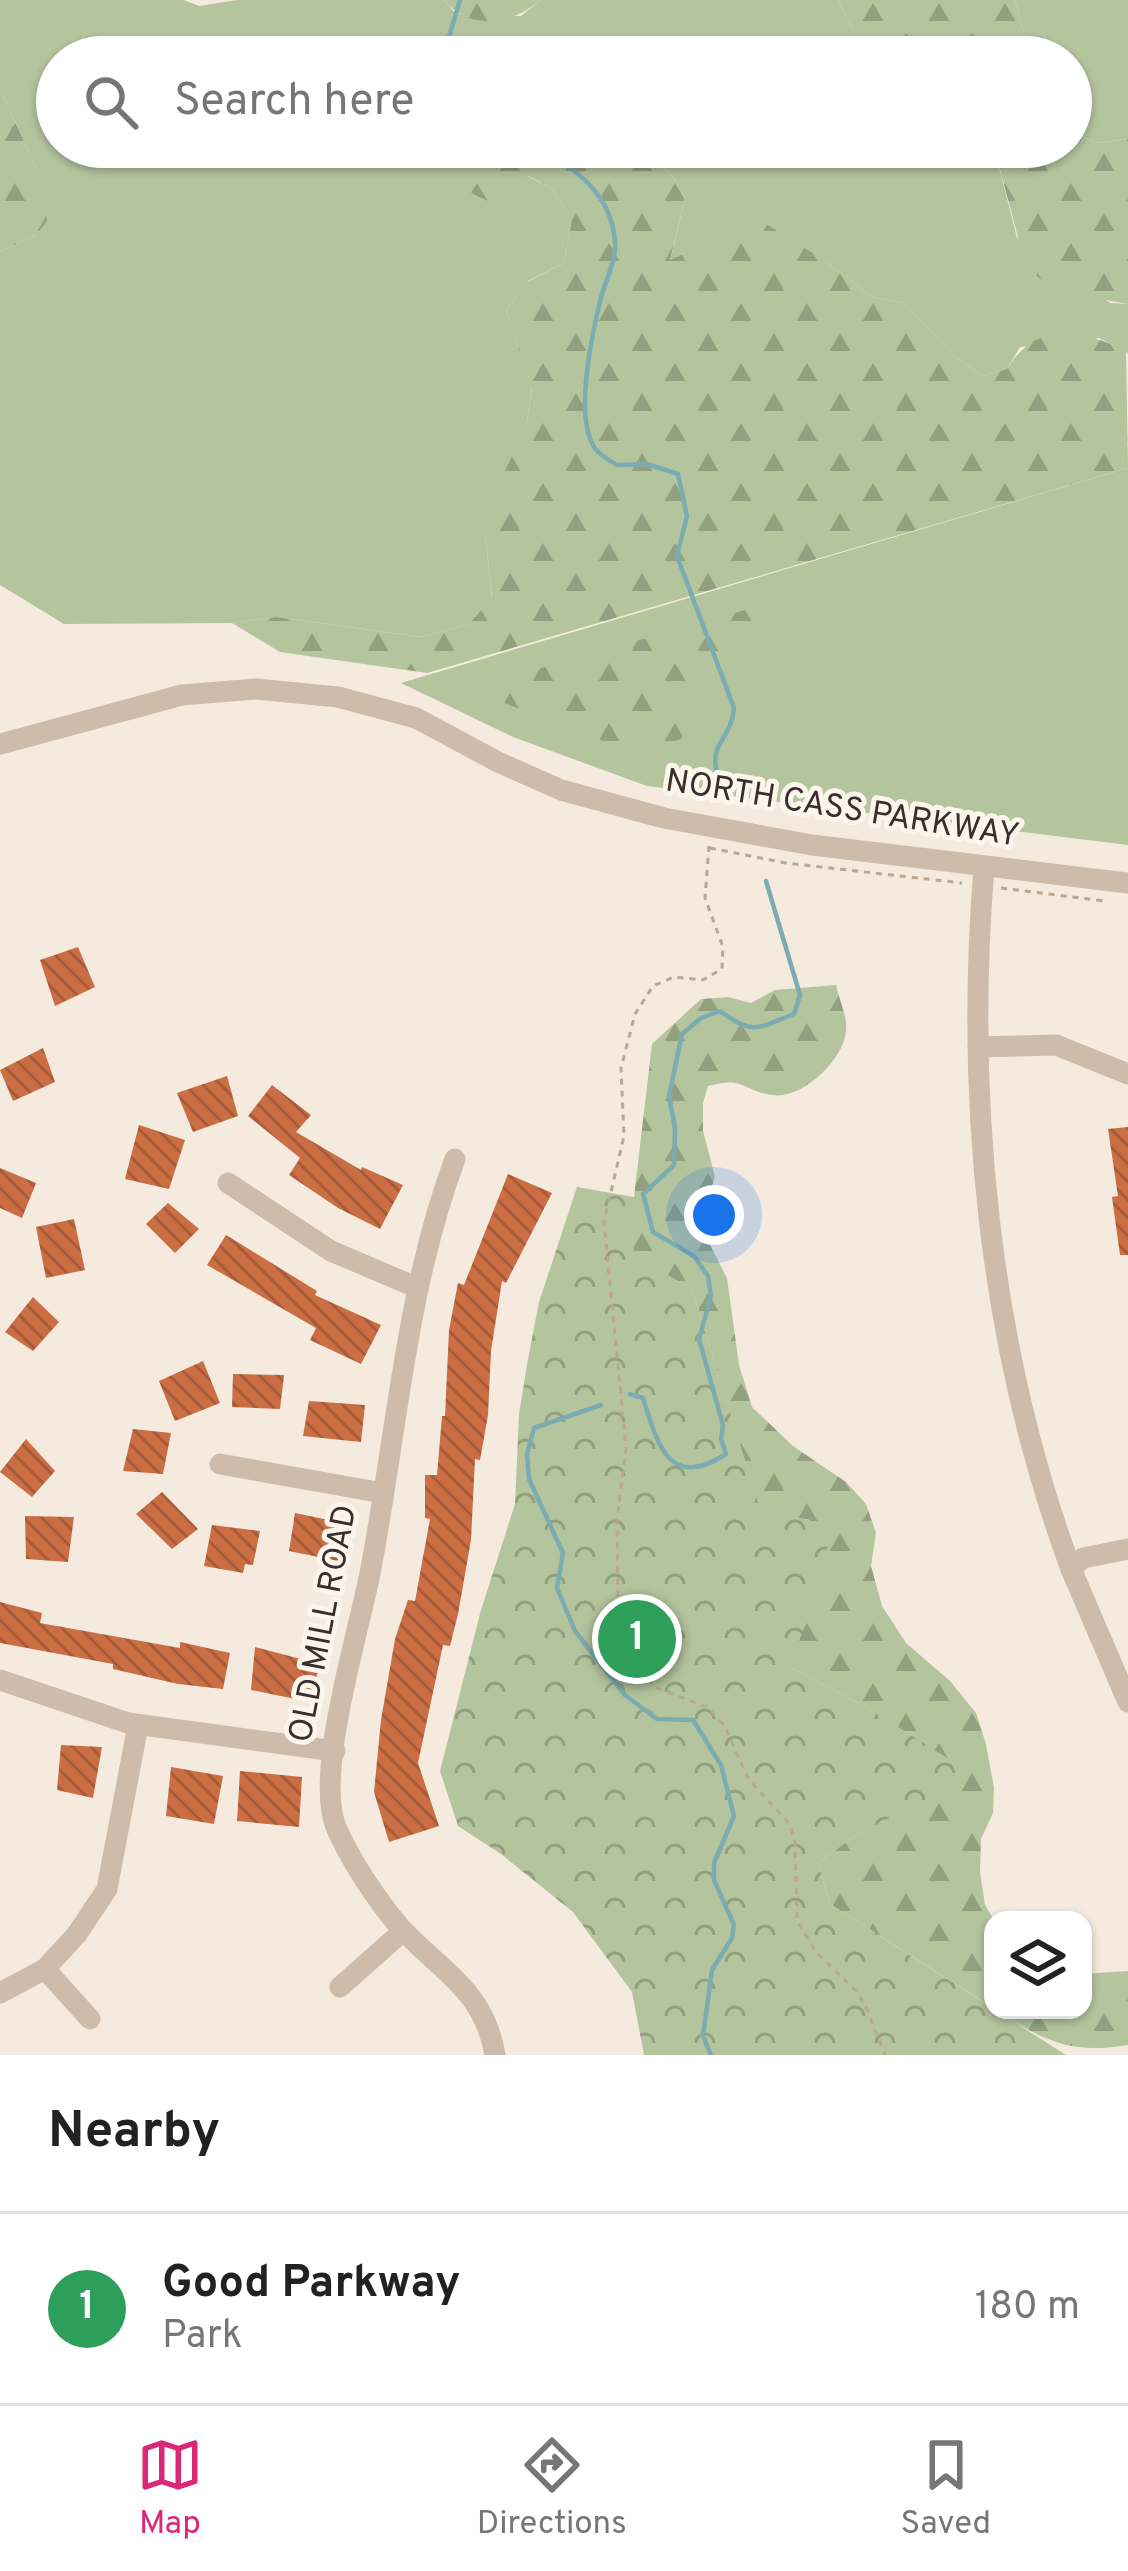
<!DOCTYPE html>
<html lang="en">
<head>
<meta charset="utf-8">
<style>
	body { margin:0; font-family:Overpass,sans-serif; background:#f6f6f6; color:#222 }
	.controls { position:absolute; right:36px; bottom:36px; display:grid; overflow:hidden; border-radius:24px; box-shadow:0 3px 9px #0004 }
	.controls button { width:108px; height:108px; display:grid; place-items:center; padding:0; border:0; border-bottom:3px solid #e0e0e0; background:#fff; color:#222; font:60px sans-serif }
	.you { position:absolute; left:714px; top:1215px; width:42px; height:42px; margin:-30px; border:9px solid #fff; border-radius:50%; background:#1a73e8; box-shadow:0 0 0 18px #1a73e833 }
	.badge { display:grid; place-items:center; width:78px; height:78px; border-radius:50%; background:#db2777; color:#fff; font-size:39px; font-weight:700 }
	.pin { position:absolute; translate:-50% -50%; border:6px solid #fff; box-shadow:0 3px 12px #0006 }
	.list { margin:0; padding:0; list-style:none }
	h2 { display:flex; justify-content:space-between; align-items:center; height:156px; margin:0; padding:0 48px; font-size:51px }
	h2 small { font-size:39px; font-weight:400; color:#767676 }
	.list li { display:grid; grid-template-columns:78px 1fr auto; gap:36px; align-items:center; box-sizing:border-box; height:192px; padding:0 48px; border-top:3px solid #e0e0e0 }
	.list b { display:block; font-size:45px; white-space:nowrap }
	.list p { margin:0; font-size:39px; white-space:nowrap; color:#767676 }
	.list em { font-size:39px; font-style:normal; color:#767676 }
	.icon { flex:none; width:66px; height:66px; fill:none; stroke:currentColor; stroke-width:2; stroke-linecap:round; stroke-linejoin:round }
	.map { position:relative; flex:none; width:1128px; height:2055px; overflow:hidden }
	.search { position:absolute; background:#fff; box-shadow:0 3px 9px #0004; left:36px; right:36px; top:36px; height:132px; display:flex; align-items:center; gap:30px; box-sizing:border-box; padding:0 42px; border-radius:66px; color:#767676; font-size:45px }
	.sheet { height:348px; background:#fff }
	nav { display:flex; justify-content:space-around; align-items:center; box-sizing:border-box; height:168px; border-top:3px solid #e0e0e0; background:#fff; font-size:33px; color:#767676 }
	nav a { display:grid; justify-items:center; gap:6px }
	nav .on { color:#db2777 }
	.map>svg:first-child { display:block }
	.grass { fill:#b4c49d }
	.forest { fill:url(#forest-firs) }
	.park { fill:url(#park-crowns) }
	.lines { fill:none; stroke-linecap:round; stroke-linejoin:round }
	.stream { stroke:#7bacb2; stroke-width:4.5 }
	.building { fill:url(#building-back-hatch) }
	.path { stroke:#b9a693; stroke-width:3; stroke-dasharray:6 6; stroke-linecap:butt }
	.minor { stroke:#cdbca9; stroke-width:21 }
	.labels { text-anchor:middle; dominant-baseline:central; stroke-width:10; stroke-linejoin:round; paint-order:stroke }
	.street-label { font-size:33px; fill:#392f29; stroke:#fbf5eb }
</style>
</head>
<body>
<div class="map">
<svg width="1128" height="2055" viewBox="0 0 1128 2055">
	<defs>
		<pattern id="forest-firs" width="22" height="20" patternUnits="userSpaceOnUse" patternTransform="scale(3)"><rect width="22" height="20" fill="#b4c49d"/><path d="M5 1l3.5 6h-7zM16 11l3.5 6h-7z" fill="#93a080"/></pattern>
		<pattern id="park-crowns" width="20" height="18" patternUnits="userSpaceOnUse" patternTransform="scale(3)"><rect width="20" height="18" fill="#b4c49d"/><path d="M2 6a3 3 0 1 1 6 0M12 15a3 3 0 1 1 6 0" fill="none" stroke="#93a080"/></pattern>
		<pattern id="building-back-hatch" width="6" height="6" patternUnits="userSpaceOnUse" patternTransform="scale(3)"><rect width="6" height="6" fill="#cc6e44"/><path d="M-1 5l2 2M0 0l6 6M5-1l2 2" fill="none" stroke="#a75b39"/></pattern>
	</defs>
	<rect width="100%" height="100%" fill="#f4ebde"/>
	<g class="grass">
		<path d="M0,0H184L199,6L237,0H444L456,14L521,16L541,0H838L865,57H57V147H445L451,166L513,183L527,176L552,189L572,219L564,263L528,281L506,311L532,387L526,428L485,532L492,599L469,624L422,637L276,617L232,623L64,624L0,585V252L36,235L39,174L0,89Z"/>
		<path d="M1015,0H1128V139L1097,143L1071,131V57H1030Z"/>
		<path d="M640,147H994L1017,238L1110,303L1128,304V353L1099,338L1020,347L1007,369L983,376L956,358L904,303L872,297L819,257L670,261L685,198L673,177Z"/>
		<path d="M1128,468V845L647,786L513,737L401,683Z"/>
	</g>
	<g class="forest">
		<path d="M444,0H541C512,24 470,32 444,0Z"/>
		<path d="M838,0H1015L1030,57H865Z"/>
		<path d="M0,89L39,174L47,221L36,235L0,252Z"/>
		<path d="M1071,131L1097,143L1128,139V304L1067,293L1027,271L994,147H1071Z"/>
		<path d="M445,147H640L673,177L685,198L670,260L761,221L819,257L872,297L904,303L956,358L983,376L1007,369C1037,320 1080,329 1126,351L1128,468L427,673L280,652L232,623L276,617L422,637L469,624L492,598L485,532L488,505L526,428L532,388L506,311L527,282L564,263L572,219L552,189L528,176L513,183L498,206L465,190Z"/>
		<path d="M815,590L781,621L730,647L681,739L652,748L613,745L468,689Z"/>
		<path d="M836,985C839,1000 848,1017 846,1032C843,1060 802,1100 772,1095C740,1090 746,1076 708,1086L703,1103V1131L715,1177L704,1211L706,1237L727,1278L739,1365L752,1407L793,1446L846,1482L866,1504L876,1533L871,1566L882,1606L906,1643L950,1681L976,1713L986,1744L994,1788L993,1813L981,1839L980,1872L985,1905L994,1920L993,2008L830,1904L818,1863L854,1836L957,1783L952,1762L859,1703L791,1668L810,1520L761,1513L692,1289L633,1256L634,1197L652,1044L701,999L728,997L751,1003L775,990Z"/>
		<path d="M1128,1971V2045C1070,2055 1043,2040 995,2010H1083V1974Z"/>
	</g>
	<path class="park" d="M577,1187L634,1197V1256L692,1289L761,1512L810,1520L828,1546L791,1668L859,1703L952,1761L958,1783L854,1836L818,1863L830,1904L1066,2055H644L632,1992L573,1912L501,1854L458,1826L440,1771L481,1610L515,1504L519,1414L528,1359L539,1302Z"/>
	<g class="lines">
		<g class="stream">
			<path d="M443,57L460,0"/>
			<path d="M516,147C563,154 611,189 615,241C617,257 607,278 602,294C593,329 573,418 595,448C599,455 610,461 617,465L647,464L678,474L687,516L677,556L734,708C731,742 706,742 719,780"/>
			<path d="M630,1394L643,1398C658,1447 670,1490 726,1454L721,1439L723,1425L699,1339L711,1296L708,1276L694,1256L653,1232L643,1194L674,1165L675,1128L669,1096L682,1034L701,1018L720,1011C753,1036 758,1028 794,1014L800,995L766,881"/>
			<path d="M601,1405L534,1428L527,1454L529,1479L563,1553L557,1588L575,1631L625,1695L657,1719L693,1720L721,1765L734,1816L714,1863V1880L734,1925L732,1938L712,1970L703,2036L711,2055"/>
		</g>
	</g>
	<g class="building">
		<path d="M78,947L95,987L55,1006L40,960Z"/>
		<path d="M43,1048L55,1082L13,1101L0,1070Z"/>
		<path d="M227,1076L238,1116L193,1132L177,1093Z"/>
		<path d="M272,1085L311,1115L296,1132L361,1170L362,1167L403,1185L380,1229L338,1208L289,1175L300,1158L248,1116Z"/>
		<path d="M139,1125L185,1140L169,1189L125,1179Z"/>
		<path d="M1128,1127V1255H1120L1112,1197L1118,1196L1108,1129Z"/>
		<path d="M0,1168L36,1183L22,1218L0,1208Z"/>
		<path d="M508,1174L552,1193L506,1283L502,1281L491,1351L488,1415L480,1460L475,1459L471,1540L458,1614L450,1646L443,1645L418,1763L439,1826L389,1842L374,1792L381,1720L395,1639L408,1600L415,1601L430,1519L425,1518V1475H437L442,1416H445L449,1330L458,1283L464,1285Z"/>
		<path d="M168,1203L199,1229L175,1253L146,1224Z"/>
		<path d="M74,1219L85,1270L46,1278L36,1227Z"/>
		<path d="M226,1235L317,1291L315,1295L381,1325L361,1364L310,1340L316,1328L207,1265Z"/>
		<path d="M33,1297L59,1322L33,1351L5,1332Z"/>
		<path d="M203,1361L220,1403L175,1421L159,1381Z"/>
		<path d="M233,1374L284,1375L280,1409L232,1407Z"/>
		<path d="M309,1401L365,1405L361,1442L303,1436Z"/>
		<path d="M133,1429L171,1433L163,1474L123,1471Z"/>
		<path d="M26,1439L55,1471L32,1497L0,1472Z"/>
		<path d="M162,1492L198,1529L172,1549L136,1514Z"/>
		<path d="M295,1513L348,1524L338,1561L289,1551Z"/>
		<path d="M25,1516L74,1517L68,1562L26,1559Z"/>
		<path d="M212,1525L260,1531L253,1565L245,1564L243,1573L204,1566Z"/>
		<path d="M0,1602L42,1613L40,1623L180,1648V1642L230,1653L223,1689L178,1684L113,1669V1664L0,1643Z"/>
		<path d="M255,1647L320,1664L310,1702L251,1690Z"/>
		<path d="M61,1745L102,1747L93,1798L57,1790Z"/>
		<path d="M171,1767L223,1776L214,1824L166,1816Z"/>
		<path d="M240,1771L302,1777L299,1827L237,1821Z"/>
	</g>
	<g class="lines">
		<g class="path">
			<path d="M709,846L705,898L723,947L722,969L703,980L674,977L653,986L635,1014L621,1068L624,1136L604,1222L626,1448L617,1519L618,1616L632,1656L643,1674L657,1688L707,1707L724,1725L749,1780L789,1823L795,1842L797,1920L815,1951L855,1990L867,2009L885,2055"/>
			<path d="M710,848L786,863L962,883"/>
			<path d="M1001,888L1105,901"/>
		</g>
		<g class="minor">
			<path d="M0,744L182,695L256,689L338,697L416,718L498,762L561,790L664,818L812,845L1128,883"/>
			<path d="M984,867C965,1101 989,1347 1071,1569"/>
			<path d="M978,1047L1056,1045L1128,1074"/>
			<path d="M455,1159C406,1290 397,1431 371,1568C360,1629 314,1773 336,1827C349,1858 378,1902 400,1927C440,1971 484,1989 495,2055"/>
			<path d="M228,1183L331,1251L418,1288"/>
			<path d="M220,1464L383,1493"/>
			<path d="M1128,1549L1083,1558L1071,1569L1128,1702"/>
			<path d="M0,1680L128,1723L335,1751"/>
			<path d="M45,1969L90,2019"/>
			<path d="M340,1987L403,1931"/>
			<path d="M0,1993L45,1969L77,1934L107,1889L138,1725"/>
		</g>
	</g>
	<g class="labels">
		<g class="street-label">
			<text transform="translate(842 810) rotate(9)">NORTH CASS PARKWAY</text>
			<text transform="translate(325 1624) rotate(-79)">OLD MILL ROAD</text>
		</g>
	</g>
</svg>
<div class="controls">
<button><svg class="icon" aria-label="layers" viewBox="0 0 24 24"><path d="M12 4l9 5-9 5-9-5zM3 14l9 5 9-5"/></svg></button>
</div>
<div class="you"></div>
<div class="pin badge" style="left:637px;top:1639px;background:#2e9e5b">1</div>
<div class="search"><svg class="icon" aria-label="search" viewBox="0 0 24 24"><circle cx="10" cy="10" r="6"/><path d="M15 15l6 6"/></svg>Search here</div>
</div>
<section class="sheet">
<h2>Nearby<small></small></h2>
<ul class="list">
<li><span class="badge" style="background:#2e9e5b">1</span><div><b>Good Parkway</b><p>Park</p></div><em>180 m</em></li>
</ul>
</section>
<nav>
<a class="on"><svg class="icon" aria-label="map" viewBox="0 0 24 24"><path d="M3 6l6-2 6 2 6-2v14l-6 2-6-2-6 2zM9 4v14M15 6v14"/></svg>Map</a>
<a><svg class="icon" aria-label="directions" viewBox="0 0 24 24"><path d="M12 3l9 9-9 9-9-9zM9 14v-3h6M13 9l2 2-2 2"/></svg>Directions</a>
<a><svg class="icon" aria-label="saved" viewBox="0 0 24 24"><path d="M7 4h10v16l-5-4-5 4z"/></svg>Saved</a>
</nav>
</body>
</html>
